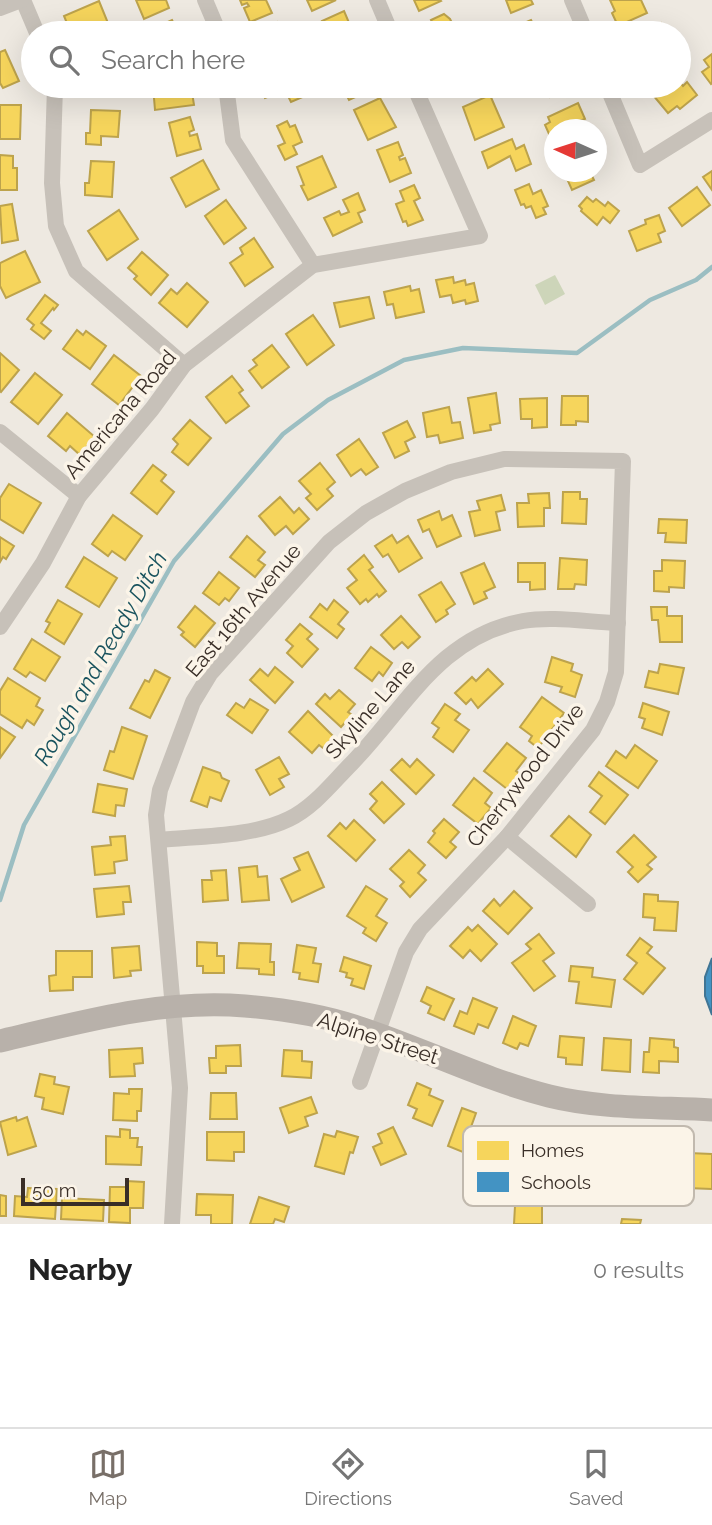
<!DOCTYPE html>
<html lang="en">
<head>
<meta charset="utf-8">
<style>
	body { margin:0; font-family:Raleway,sans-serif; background:#f6f6f6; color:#222 }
	.compass { position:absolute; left:544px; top:119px; width:63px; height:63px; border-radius:50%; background:#fff; box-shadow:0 7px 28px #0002; rotate:273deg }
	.scale { position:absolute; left:21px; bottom:18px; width:108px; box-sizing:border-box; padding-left:7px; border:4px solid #392e27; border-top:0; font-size:19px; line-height:24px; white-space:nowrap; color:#392e27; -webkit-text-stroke:5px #fbf4e8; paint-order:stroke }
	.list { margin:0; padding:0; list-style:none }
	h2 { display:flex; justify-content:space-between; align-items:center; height:91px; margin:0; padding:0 28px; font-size:30px }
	h2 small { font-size:23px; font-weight:400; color:#767676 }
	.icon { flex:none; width:38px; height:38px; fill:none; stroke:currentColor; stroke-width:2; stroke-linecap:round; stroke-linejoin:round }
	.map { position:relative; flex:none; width:712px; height:1224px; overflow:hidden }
	.search { position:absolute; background:#fff; box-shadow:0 7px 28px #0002; left:21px; right:21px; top:21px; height:77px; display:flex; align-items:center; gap:18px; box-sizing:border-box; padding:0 24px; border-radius:38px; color:#767676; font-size:26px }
	.sheet { height:203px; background:#fff }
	nav { display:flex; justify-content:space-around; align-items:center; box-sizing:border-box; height:98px; border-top:2px solid #e0e0e0; background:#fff; font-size:19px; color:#767676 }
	nav a { display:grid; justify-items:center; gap:4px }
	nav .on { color:#786f68 }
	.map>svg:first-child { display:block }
	.green { fill:#cdd5b9 }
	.homes { fill:#f6d55c; stroke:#bda34c; stroke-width:2 }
	.schools { fill:#4393c3; stroke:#407594; stroke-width:2 }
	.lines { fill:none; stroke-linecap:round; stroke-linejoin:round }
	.stream { stroke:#9bbec2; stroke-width:4.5 }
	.street { stroke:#c7c1b9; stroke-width:16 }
	.secondary { stroke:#b8b1aa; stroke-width:23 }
	.labels { text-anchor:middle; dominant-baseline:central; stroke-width:7; stroke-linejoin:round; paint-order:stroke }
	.street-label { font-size:21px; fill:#392e27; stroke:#fbf4e8 }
	.water-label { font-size:23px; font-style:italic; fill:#19535e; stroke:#fbf4e8 }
	.key { fill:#fbf4e8; stroke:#c1b9ae; stroke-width:2 }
	.key-label { font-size:19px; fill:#392e27 }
</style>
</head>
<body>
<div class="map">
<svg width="712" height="1224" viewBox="0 0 712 1224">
	<rect width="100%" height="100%" fill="#eee9e1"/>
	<path class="green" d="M555,275L565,294L545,305L535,285Z"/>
	<g class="homes">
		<path d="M136,0H166L169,8L144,19Z"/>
		<path d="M240,0H266L272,13L250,22L244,8L249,6L247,3L242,5Z"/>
		<path d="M307,0H336L312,11Z"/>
		<path d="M414,0H440L441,1L419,11Z"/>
		<path d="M506,0H531L533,4L511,13Z"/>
		<path d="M610,0H641L647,13L618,26L612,13L615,11Z"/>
		<path d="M99,1L112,33H71L64,16Z"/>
		<path d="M344,11L350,25L345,28L347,32L354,29L355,33H328L322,21Z"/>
		<path d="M444,14L450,19L457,33H433L437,31L431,20Z"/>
		<path d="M172,20L178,33H152L150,30Z"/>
		<path d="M531,20L534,26L538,24L542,33H521L519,25Z"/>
		<path d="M277,22L282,33H253Z"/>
		<path d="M661,23L665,33H647L646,30Z"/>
		<path d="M5,50L19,81L3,88L0,83V52Z"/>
		<path d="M712,54V83L711,84L702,72L709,67L704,60Z"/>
		<path d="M679,81L683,86L687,82L697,95L680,109L677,106L668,113L653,95L660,89L657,86H679Z"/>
		<path d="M88,86H117L118,91L90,96Z"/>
		<path d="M153,86H191L194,105L155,110Z"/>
		<path d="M260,86H301L305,96L291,102L285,90L265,98Z"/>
		<path d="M342,86H377V87L349,100Z"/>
		<path d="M452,86H478L457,96Z"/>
		<path d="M545,86H570L571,88L550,97Z"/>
		<path d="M490,95L504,127L475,140L463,107Z"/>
		<path d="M380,98L396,127L368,140L354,110Z"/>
		<path d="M578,103L585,119L561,127L563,130H554V145L545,125L550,122L548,117Z"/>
		<path d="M0,105H21L20,139H0Z"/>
		<path d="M91,110L120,111L118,137L101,136V145L86,144V133H90Z"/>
		<path d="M190,117L194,130L189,132L190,136L197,134L201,149L177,156L169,123Z"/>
		<path d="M287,121L290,127L295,125L302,142L293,146L297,154L285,160L278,146L285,143L277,126Z"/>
		<path d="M512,139L516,149L524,145L531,164L516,171L510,156L488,168L482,152Z"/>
		<path d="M398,142L403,155L399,157L400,160L405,158L411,173L390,182L377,150Z"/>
		<path d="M0,155L13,156V168H17V190H0Z"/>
		<path d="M322,156L336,187L308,200L301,186L304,185L297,167Z"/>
		<path d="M203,160L219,189L186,207L171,178Z"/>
		<path d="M91,161L114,162L112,197L85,195V183H89Z"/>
		<path d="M712,171V190L703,177Z"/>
		<path d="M564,172H590L594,180L572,190Z"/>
		<path d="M529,184L533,194L541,190L548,206L543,208L546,214L536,218L531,206L526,208L524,204L521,205L515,190Z"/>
		<path d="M414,185L420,198L414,201L423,220L408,226L406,221L403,222L396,204L404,201L400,191Z"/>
		<path d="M697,187L710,205L682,226L669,208Z"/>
		<path d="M358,193L365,210L358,213L362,222L333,236L324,218L339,211L341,215L349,212L343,200Z"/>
		<path d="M587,197L593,202L596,199L605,206L608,202L619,211L610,223L603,217L597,225L581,211L582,209L579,206Z"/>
		<path d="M226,200L246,228L224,244L205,216Z"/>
		<path d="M12,204L18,240L2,243L0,206Z"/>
		<path d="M119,210L138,239L107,260L88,231Z"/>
		<path d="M659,215L665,231L658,234L661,242L637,251L629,231L646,224L645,220Z"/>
		<path d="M254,238L273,267L245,286L230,263L243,254L240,248Z"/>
		<path d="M25,251L40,282L6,298L0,286V263Z"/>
		<path d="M142,252L168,275L151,295L134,279L137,276L128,268Z"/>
		<path d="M453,277L454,283L465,280L466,285L474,283L478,301L466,304L465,300L453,303L451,295L440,297L436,280Z"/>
		<path d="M187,283L208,302L187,327L159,303L171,289L177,294Z"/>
		<path d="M410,286L411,291L419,289L424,312L396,318L393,304L387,305L384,292Z"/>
		<path d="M45,295L58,305L54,310L53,308L41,323L51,331L44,339L31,329L34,325L27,319Z"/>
		<path d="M369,297L374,318L340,327L334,303Z"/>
		<path d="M313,315L334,345L307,365L286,334Z"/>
		<path d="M77,330L83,335L86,331L106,346L90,369L63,349Z"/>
		<path d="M272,345L289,367L262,388L249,371L257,365L253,360Z"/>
		<path d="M0,353L19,370L1,392L0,391Z"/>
		<path d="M114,355L141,376L119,405L92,384Z"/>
		<path d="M35,373L62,395L38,424L11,402Z"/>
		<path d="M232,376L243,390L239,393L249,406L226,423L206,397Z"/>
		<path d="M496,393L500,423L490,425L491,430L474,433L468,398Z"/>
		<path d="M562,396H588V422L576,421V425H561Z"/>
		<path d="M547,398V427L532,428V419H521L520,399Z"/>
		<path d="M449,407L452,423L460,422L463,438L440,443L438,435L427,437L423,413Z"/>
		<path d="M67,413L95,437L80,455L70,446L66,451L48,436Z"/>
		<path d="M190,420L211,438L188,465L172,452L178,444L173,439Z"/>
		<path d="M407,421L415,437L405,442L409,451L395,458L383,433Z"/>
		<path d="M359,439L378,467L366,475L361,469L351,476L337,455Z"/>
		<path d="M320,463L335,482L327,489L333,496L317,510L306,498L311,494L299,481Z"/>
		<path d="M153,465L166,475L161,481L174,492L157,514L131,493Z"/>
		<path d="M9,484L41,503L23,533L0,519V498Z"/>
		<path d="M563,492H580V499H587L586,524L562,523Z"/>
		<path d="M549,493L550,508H544V526L518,527L517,503H529L528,494Z"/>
		<path d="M501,495L505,510L496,512L500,530L475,536L469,512L480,510L477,501Z"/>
		<path d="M280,497L294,513L299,508L309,519L293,534L286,526L275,535L259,516Z"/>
		<path d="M439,511L442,520L452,515L461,536L437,547L429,529L423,532L418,520Z"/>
		<path d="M113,515L142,536L125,560L112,551L108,556L92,544Z"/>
		<path d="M659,519L687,520L686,543L665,542L666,533H658Z"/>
		<path d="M392,535L397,543L408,536L422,558L399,572L388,554L383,557L375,546Z"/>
		<path d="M247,536L265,552L258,560L265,565L255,577L230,557Z"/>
		<path d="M0,537L14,546L6,559L3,557L0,562Z"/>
		<path d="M364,555L373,567L369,570L386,591L379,597L377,594L368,602L366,599L360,604L347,588L357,580L348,569Z"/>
		<path d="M84,557L117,578L99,607L66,587Z"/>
		<path d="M560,558L587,560L586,585L575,584L574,589H558Z"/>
		<path d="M662,560L685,561L684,588L669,587V592L654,591V571H662Z"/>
		<path d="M484,563L495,587L484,592L487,598L474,604L461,573Z"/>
		<path d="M518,563H545V589L530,590V582H518Z"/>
		<path d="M219,572L239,588L229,601L225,598L219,605L203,593Z"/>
		<path d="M441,582L455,604L446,610L448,614L436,622L419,595Z"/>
		<path d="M58,600L82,614L64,644L45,632L50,623L46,621Z"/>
		<path d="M334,600L348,612L338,624L344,629L337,638L310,617L320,604L327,610Z"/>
		<path d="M195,606L215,623L195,647L181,635L184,632L178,627Z"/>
		<path d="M651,607H667V616H682V642H660L658,620H652Z"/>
		<path d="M401,616L420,637L408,648L402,642L394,649L381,635Z"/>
		<path d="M300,624L312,634L307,639L318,649L302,667L287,653L293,646L286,640Z"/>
		<path d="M32,639L60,657L45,681L30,672L26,677L14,669Z"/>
		<path d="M371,647L392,663L383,676L379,672L372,681L355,668Z"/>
		<path d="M552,657L573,664L571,671L582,675L575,697L560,692L562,687L545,682Z"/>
		<path d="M660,664L684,668L678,694L645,687L649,671L658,673Z"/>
		<path d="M275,667L293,682L275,703L250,680L260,669L268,676Z"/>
		<path d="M488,669L503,684L478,708L471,699L466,704L455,693L472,677L476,681Z"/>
		<path d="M155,670L170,678L150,718L130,708L145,680L149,682Z"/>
		<path d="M8,678L40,698L36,706L43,710L34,725L27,720L22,728L0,714V691Z"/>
		<path d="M339,690L355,704L348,712L352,715L341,727L316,704L325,694L330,699Z"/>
		<path d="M542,697L564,713L538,748L529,741L532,736L520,727Z"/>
		<path d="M250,699L268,710L252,733L227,715L236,703L244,708Z"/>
		<path d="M643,703L669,712L662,735L642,728L645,719L639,717Z"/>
		<path d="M445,704L460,714L455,720L469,730L453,752L433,737L439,728L432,723Z"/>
		<path d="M308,711L334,737L323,748L319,745L312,753L289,732Z"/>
		<path d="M0,727L15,737L0,758Z"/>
		<path d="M122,727L147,736L133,779L104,770L110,751L114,752Z"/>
		<path d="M507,743L526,758L516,771L520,774L507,789L484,771Z"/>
		<path d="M635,745L657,761L638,788L606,766L616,751L626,758Z"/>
		<path d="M279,757L289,774L279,779L284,787L270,795L256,770Z"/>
		<path d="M402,759L410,767L417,759L434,775L416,794L391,770Z"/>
		<path d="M203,767L220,773L222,778L229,781L221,801L210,797L207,807L191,801Z"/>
		<path d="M599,772L628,795L605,824L590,812L602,796L589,786Z"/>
		<path d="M474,778L492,793L485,803L491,808L478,824L453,805Z"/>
		<path d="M382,782L404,804L384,823L370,809L377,801L370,794Z"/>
		<path d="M98,784L127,789L124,806L116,805L115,816L93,812Z"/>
		<path d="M569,816L591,835L576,857L551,836Z"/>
		<path d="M444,819L459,832L450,842L456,847L446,858L428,842L435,833L433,831Z"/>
		<path d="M354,820L375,840L356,861L328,836L340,823L346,829Z"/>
		<path d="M634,835L656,857L647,865L652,869L638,882L628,872L633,867L617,852Z"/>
		<path d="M125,836L127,860L114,862L115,873L95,875L92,847L111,845L110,837Z"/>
		<path d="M409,850L425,865L418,873L426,880L410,897L400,886L404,882L390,869Z"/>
		<path d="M308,852L324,887L292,902L281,879L300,870L294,858Z"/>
		<path d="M257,866L258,877L267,876L269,900L242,902L239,868Z"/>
		<path d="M226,870L228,900L203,902L202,880H212L211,871Z"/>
		<path d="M129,886L131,902H123L124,914L97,917L94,889Z"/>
		<path d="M366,886L387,899L376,916L387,923L376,941L363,933L366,928L347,916Z"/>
		<path d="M514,891L532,908L508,934L483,911L494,899L500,906Z"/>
		<path d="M644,894L658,895V901L678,902L676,931L654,930L655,918L643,917Z"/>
		<path d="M478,925L497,944L481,961L470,950L463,958L450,946L468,927L472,931Z"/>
		<path d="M539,934L554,953L543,961L555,976L534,991L512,963L531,949L526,944Z"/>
		<path d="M640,938L652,947L647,953L665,968L643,994L624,979L637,963L627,955Z"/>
		<path d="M197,942L217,943V956H224V973H203V966H197Z"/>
		<path d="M239,943L271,944L270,962H274V975L259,974V969L237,968Z"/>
		<path d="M297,945L316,948L313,963L321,964L318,982L299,979L300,973L293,972Z"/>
		<path d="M139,946L141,970L130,971L131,976L114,978L112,948Z"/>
		<path d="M56,951H92V977H73V990L50,991L49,976L56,975Z"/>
		<path d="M344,957L371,966L364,989L351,985L353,979L346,977L347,973L340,971Z"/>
		<path d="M571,966L593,968L592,977L615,980L611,1007L576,1003L579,982L569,981Z"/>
		<path d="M427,987L454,999L444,1020L428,1013L431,1006L421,1001Z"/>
		<path d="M473,998L497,1008L488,1028L478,1024L474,1034L454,1026L460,1011L467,1014Z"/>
		<path d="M513,1016L536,1026L528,1046L520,1043L517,1049L503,1043Z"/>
		<path d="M560,1036L584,1038L582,1065L566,1064V1058L558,1057Z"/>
		<path d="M604,1038L631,1040L630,1072L602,1070Z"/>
		<path d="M650,1038L674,1040V1047L678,1048V1062L659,1061V1073L643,1072L644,1052H649Z"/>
		<path d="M240,1045L241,1066H226V1073H210L209,1058H216V1046Z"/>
		<path d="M142,1048L143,1063L134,1064L135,1076L110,1077L109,1050Z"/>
		<path d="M284,1050L302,1051V1061L312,1062L311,1078L282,1076Z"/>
		<path d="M40,1074L55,1077L54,1084L69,1087L63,1114L42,1109L44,1098L35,1096Z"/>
		<path d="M417,1083L431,1089L429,1095L443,1101L432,1126L413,1118L417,1109L408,1105Z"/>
		<path d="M129,1089H142L141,1111H137V1121L113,1120L114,1093L129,1094Z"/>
		<path d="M211,1093H236L237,1119H210Z"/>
		<path d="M311,1097L317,1113L305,1117L308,1126L289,1133L280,1108Z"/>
		<path d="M462,1108L476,1113L471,1127L489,1134L480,1159L448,1146Z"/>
		<path d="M16,1117L17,1121L27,1117L36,1146L8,1155L0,1122Z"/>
		<path d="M393,1127L406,1154L381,1165L373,1147L382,1143L378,1134Z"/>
		<path d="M120,1129L130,1130V1138H138L137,1147H142L141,1165L106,1164V1136L120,1137Z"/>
		<path d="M337,1131L358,1137L353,1153L350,1152L344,1174L315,1166L324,1134L335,1137Z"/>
		<path d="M207,1132H244V1152H234V1161L207,1160Z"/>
		<path d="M689,1153L712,1154V1189L687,1188Z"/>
		<path d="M126,1181L144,1182L143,1208H130V1223L109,1222L110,1187H126Z"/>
		<path d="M28,1188L57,1189L55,1219L14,1216L15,1196L27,1197Z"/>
		<path d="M197,1194L233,1195L232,1224H211V1215H196Z"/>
		<path d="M0,1195L6,1196V1216H0Z"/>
		<path d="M259,1197L289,1207L284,1222L275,1219L273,1224H250Z"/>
		<path d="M62,1198L104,1200L103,1221L61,1219Z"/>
		<path d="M515,1206H542V1224H514Z"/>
		<path d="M622,1219L641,1220L640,1224H621Z"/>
	</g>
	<path class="schools" d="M712,958V1015L705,996V977Z"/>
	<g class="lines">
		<path class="stream" d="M0,900L24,825L174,561L283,434L328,400L404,360L463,348L577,353L650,300L696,280L712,267"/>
		<g class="street">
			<path d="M23,0L37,33"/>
			<path d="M205,0L219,33"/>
			<path d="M377,0L391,33"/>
			<path d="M572,0L586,33"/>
			<path d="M0,8L21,0"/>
			<path d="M55,86L52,183L56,226L76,271L184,365"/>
			<path d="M226,86L233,140L313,265"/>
			<path d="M607,86L640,165L712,120"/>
			<path d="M0,432L79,496"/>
			<path d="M0,627L43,563L79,496L152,409L184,365L313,265L480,236L414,86"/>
			<path d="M507,837L588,904"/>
			<path d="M159,840C199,836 252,837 289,819C314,807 332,783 352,763C406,707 440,636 523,621C553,616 587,622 618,623"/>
			<path d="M172,1224L180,1088L156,815L160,790L193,702L210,674L329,542L366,513L405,491L451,472L504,459L623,461L616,672L607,702L593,730L507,837L420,929L406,952L360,1082"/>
		</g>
		<path class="secondary" d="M0,1041C81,1022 161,999 245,1006C281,1009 320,1015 354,1026C420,1047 482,1079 549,1096C601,1109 658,1107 712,1110"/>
	</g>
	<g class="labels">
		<g class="street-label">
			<text transform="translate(120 414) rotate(-50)">Americana Road</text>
			<text transform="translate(243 610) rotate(-50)">East 16th Avenue</text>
			<text transform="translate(370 709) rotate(-49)">Skyline Lane</text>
			<text transform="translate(525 775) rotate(-52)">Cherrywood Drive</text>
			<text transform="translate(378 1038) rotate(18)">Alpine Street</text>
		</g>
		<g class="water-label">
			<text transform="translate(100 658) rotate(-60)">Rough and Ready Ditch</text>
		</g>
	</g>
	<rect x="463" y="1126" width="231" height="80" rx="10" class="key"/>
	<rect x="477" y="1141" width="32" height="19" fill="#f6d55c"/>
	<rect x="477" y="1172" width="32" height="20" fill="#4393c3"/>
	<g class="key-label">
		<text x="521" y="1157">Homes</text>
		<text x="521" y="1189">Schools</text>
	</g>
</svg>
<svg class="compass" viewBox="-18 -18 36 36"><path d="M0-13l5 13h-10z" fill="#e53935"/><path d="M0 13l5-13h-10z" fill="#767676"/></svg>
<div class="scale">50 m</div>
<div class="search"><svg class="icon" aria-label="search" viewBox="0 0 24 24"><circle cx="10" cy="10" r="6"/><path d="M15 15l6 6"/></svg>Search here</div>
</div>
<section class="sheet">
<h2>Nearby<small>0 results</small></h2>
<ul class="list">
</ul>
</section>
<nav>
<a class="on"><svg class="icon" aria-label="map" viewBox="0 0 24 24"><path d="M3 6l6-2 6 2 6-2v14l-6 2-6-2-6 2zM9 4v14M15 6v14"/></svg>Map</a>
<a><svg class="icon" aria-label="directions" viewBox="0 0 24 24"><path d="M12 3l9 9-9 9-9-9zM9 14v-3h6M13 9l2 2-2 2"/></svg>Directions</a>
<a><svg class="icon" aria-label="saved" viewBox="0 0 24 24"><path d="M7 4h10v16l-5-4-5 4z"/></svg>Saved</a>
</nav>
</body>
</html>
